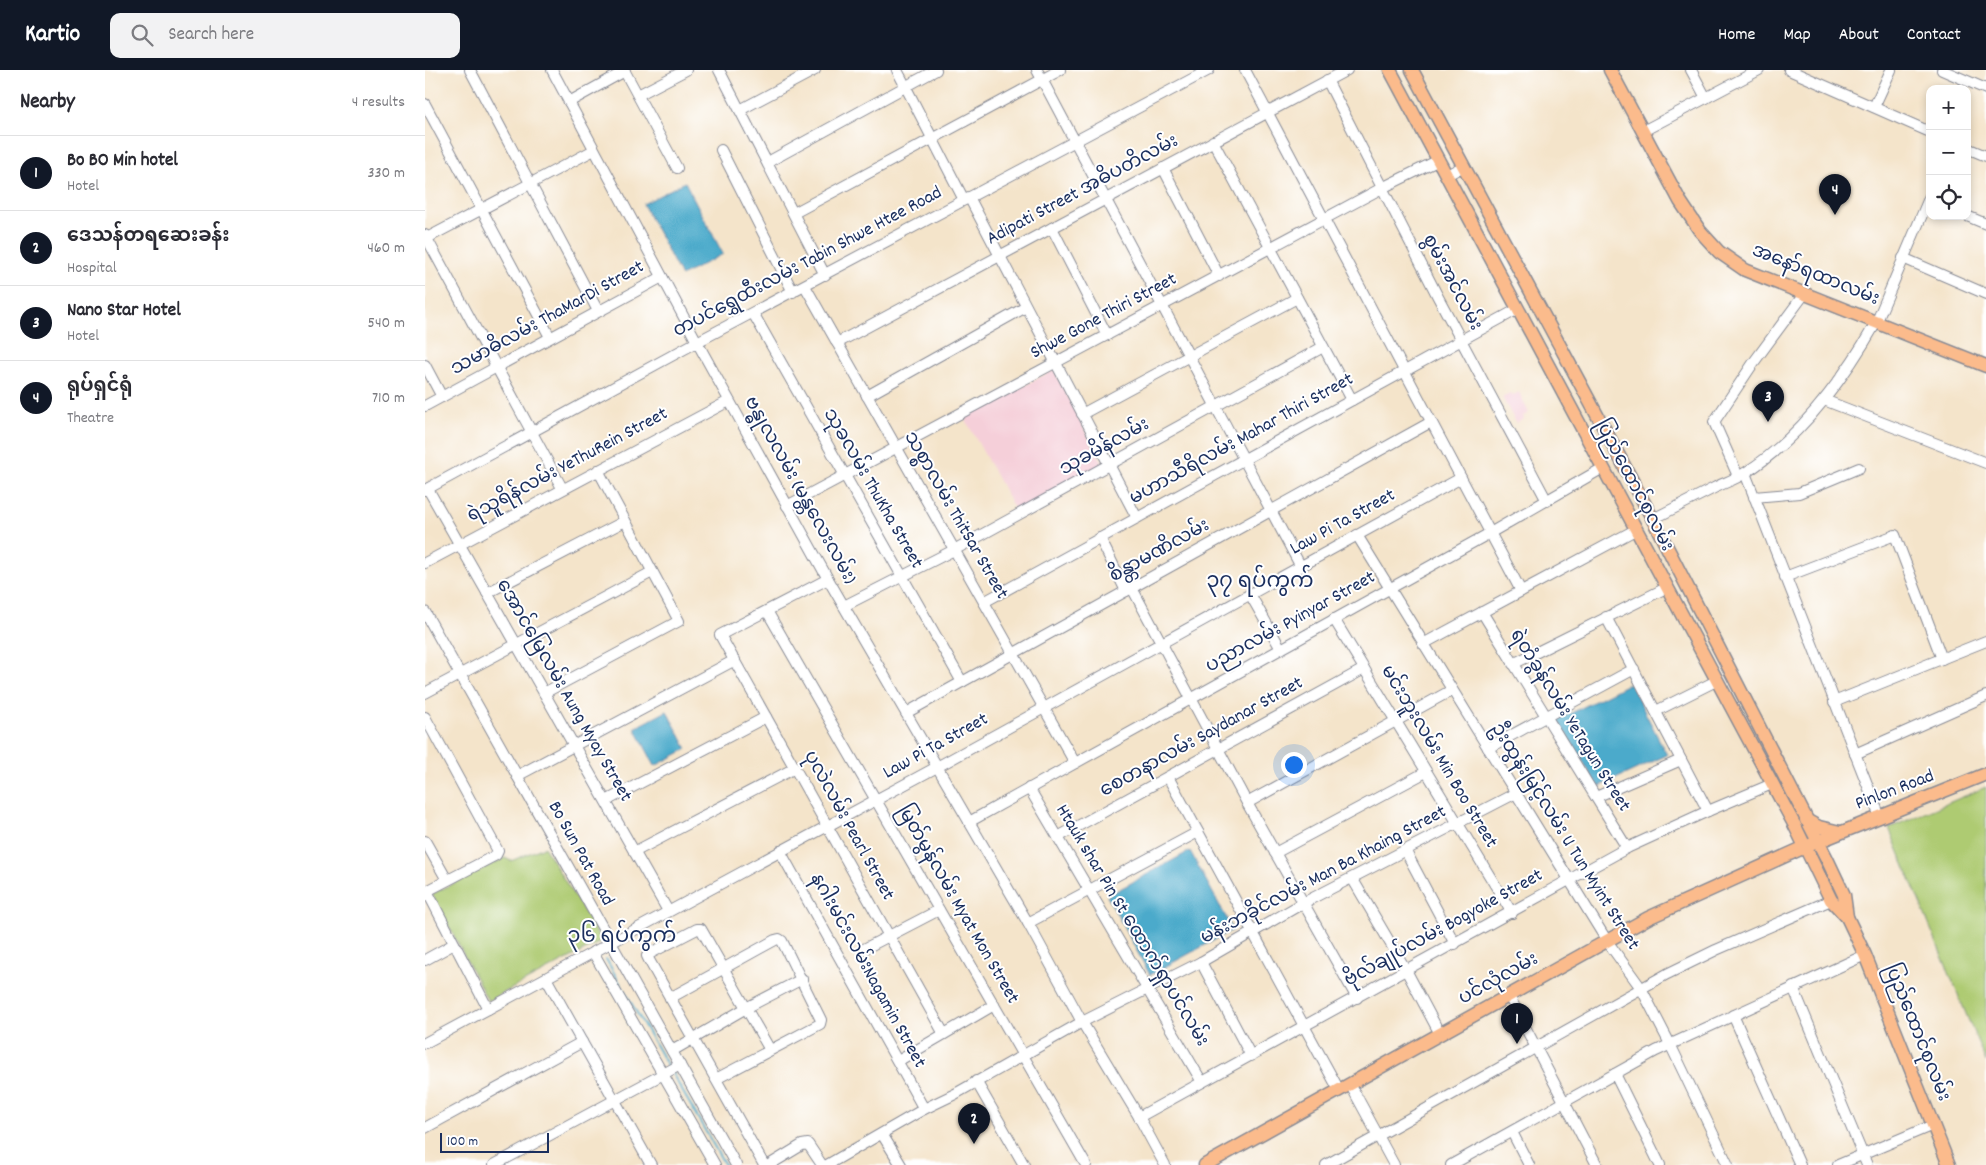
<!DOCTYPE html>
<html lang="en">
<head>
<meta charset="utf-8">
<style>
	body { margin:0; font-family:Dekko,"Noto Sans Myanmar",sans-serif; background:#f2f2f3; color:#2b2b33 }
	.controls { position:absolute; right:15px; top:15px; display:grid; overflow:hidden; border-radius:10px; box-shadow:0 2px 8px #0003 }
	.controls button { width:45px; height:45px; display:grid; place-items:center; padding:0; border:0; border-bottom:1px solid #e1e1e2; background:#fff; color:#2b2b33; font:25px sans-serif }
	.scale { position:absolute; left:15px; bottom:12px; width:109px; box-sizing:border-box; padding-left:5px; border:2px solid #1b2f5e; border-top:0; font-size:14px; line-height:18px; white-space:nowrap; color:#1b2f5e; -webkit-text-stroke:4px #fff; paint-order:stroke }
	.you { position:absolute; left:868px; top:694px; width:18px; height:18px; margin:-12px; border:4px solid #fff; border-radius:50%; background:#1a73e8; box-shadow:0 0 0 8px #1a73e833 }
	.badge { display:grid; place-items:center; width:32px; height:32px; border-radius:50%; background:#111827; color:#fff; font-size:16px; font-weight:700 }
	.pin { position:absolute; translate:-50% -41px; filter:drop-shadow(0 1px 2px #0008) }
	.pin::after { content:''; position:absolute; top:26px; width:18px; height:15px; background:inherit; clip-path:polygon(0 0,100% 0,50% 100%) }
	.list { margin:0; padding:0; list-style:none }
	h2 { display:flex; justify-content:space-between; align-items:center; height:65px; margin:0; padding:0 20px; font-size:21px }
	h2 small { font-size:16px; font-weight:400; color:#7c7c81 }
	.list li { display:grid; grid-template-columns:32px 1fr auto; gap:15px; align-items:center; box-sizing:border-box; height:75px; padding:0 20px; border-top:1px solid #e1e1e2 }
	.list b { display:block; font-size:19px; white-space:nowrap }
	.list p { margin:0; font-size:16px; white-space:nowrap; color:#7c7c81 }
	.list em { font-size:16px; font-style:normal; color:#7c7c81 }
	.icon { flex:none; width:28px; height:28px; fill:none; stroke:currentColor; stroke-width:2; stroke-linecap:round; stroke-linejoin:round }
	.map { position:relative; flex:none; width:1561px; height:1095px; overflow:hidden }
	header { display:flex; align-items:center; gap:30px; box-sizing:border-box; height:70px; padding:0 25px; background:#111827; color:#fff }
	header strong { font-size:24px }
	nav { display:flex; gap:28px; margin-inline-start:auto; font-size:18px }
	.search { width:350px; height:45px; background:#f2f2f3; display:flex; align-items:center; gap:12px; box-sizing:border-box; padding:0 18px; border-radius:10px; color:#7c7c81; font-size:19px }
	main { display:flex }
	aside { flex:1; background:#fff }
	.map>svg:first-child { display:block }
	.built { fill:#f5cfd9 }
	.green { fill:#aecb72; stroke:#647d68 }
	.water { fill:#4caacb; stroke:#346c94 }
	.lines { fill:none; stroke-linecap:round; stroke-linejoin:round }
	.stream { stroke:#4caacb; stroke-width:2 }
	.minor-casing { stroke:#888a94; stroke-width:12 }
	.major-casing { stroke:#888a94; stroke-width:15 }
	.minor { stroke:#fff; stroke-width:10 }
	.major { stroke:#fbbb8c; stroke-width:12 }
	.labels { text-anchor:middle; dominant-baseline:central; stroke-width:4; stroke-linejoin:round; paint-order:stroke }
	.street-label { font-size:19px; fill:#1b2f5e; stroke:#fff }
	.quarter-label { font-size:21px; fill:#1b2f5e; stroke:#fff }
</style>
</head>
<body>
<header>
<strong>Kartio</strong>
<div class="search"><svg class="icon" aria-label="search" viewBox="0 0 24 24"><circle cx="10" cy="10" r="6"/><path d="M15 15l6 6"/></svg>Search here</div>
<nav><a>Home</a><a>Map</a><a>About</a><a>Contact</a></nav>
</header>
<main>
<aside>
<h2>Nearby<small>4 results</small></h2>
<ul class="list">
<li><span class="badge">1</span><div><b>Bo BO Min hotel</b><p>Hotel</p></div><em>330 m</em></li>
<li><span class="badge">2</span><div><b>ဒေသန်တရဆေးခန်း</b><p>Hospital</p></div><em>460 m</em></li>
<li><span class="badge">3</span><div><b>Nano Star Hotel</b><p>Hotel</p></div><em>540 m</em></li>
<li><span class="badge">4</span><div><b>ရုပ်ရှင်ရုံ</b><p>Theatre</p></div><em>710 m</em></li>
</ul>
</aside>
<div class="map">
<svg width="1561" height="1095" viewBox="0 0 1561 1095">
	<rect width="100%" height="100%" fill="#fff"/>
	<filter id="ink" filterUnits="userSpaceOnUse"><feTurbulence type="fractalNoise" baseFrequency=".02" numOctaves="2"/><feDisplacementMap in="SourceGraphic" scale="10" xChannelSelector="R" yChannelSelector="G"/><feConvolveMatrix kernelMatrix="1 2 1 2 8 2 1 2 1" color-interpolation-filters="sRGB"/></filter>
	<filter id="wash" filterUnits="userSpaceOnUse"><feTurbulence type="fractalNoise" baseFrequency=".0096" numOctaves="4" result="noise"/><feDisplacementMap in="SourceGraphic" scale="20" xChannelSelector="R" yChannelSelector="G"/><feGaussianBlur stdDeviation="1.12" result="paint"/><feColorMatrix in="noise" values="0 0 0 0 0 0 0 0 0 0 0 0 0 0 0 0 0 1.4 0 .05"/><feComposite in="paint" operator="in"/></filter>
	<g filter="url(#wash)">
		<rect width="100%" height="100%" fill="#f4e4ca"/>
		<g class="built">
			<path d="M629,300L678,395L591,442L539,347Z"/>
			<path d="M1094,322L1104,343L1098,346L1099,349L1091,353L1077,327L1085,323L1087,326Z"/>
		</g>
		<g class="green">
			<path d="M1561,717V992L1464,758Z"/>
			<path d="M119,777L177,871L63,931L7,824L80,788L86,791Z"/>
		</g>
		<g class="water">
			<path d="M260,112L298,184L256,206L218,134Z"/>
			<path d="M1205,613L1242,685L1173,717L1133,650Z"/>
			<path d="M242,641L262,679L230,696L210,658Z"/>
			<path d="M765,781L808,860L725,905L682,826Z"/>
		</g>
		<g class="lines">
			<g class="stream">
				<path d="M181,889L243,997"/>
				<path d="M247,1003L300,1095"/>
			</g>
		</g>
	</g>
	<g filter="url(#ink)">
		<g class="lines">
			<defs>
				<g id="minor">
					<path d="M45,0L173,241"/>
					<path d="M127,0L272,272L403,509L603,853L657,952L714,1047L740,1095"/>
					<path d="M199,0L252,98"/>
					<path d="M294,0L400,205"/>
					<path d="M472,0L539,130"/>
					<path d="M612,0L876,497"/>
					<path d="M820,0L1096,521"/>
					<path d="M1266,0L1281,28"/>
					<path d="M1364,0L1505,62"/>
					<path d="M1517,0L1561,19"/>
					<path d="M902,10L1013,227L1122,431"/>
					<path d="M213,25L261,0"/>
					<path d="M144,32L200,1"/>
					<path d="M0,34L125,267"/>
					<path d="M1449,37L1466,0"/>
					<path d="M315,40L390,0"/>
					<path d="M1218,61L1334,0"/>
					<path d="M788,71L927,330"/>
					<path d="M1542,78L1561,86"/>
					<path d="M296,80L368,222"/>
					<path d="M343,92L511,0"/>
					<path d="M738,98L794,206"/>
					<path d="M1022,105L1039,96"/>
					<path d="M544,127L712,448"/>
					<path d="M369,143L635,0"/>
					<path d="M1542,146L1561,154"/>
					<path d="M627,158L682,265"/>
					<path d="M0,165L137,418"/>
					<path d="M2,168L169,80"/>
					<path d="M1478,188L1561,224"/>
					<path d="M380,216L650,693"/>
					<path d="M328,243L537,612"/>
					<path d="M412,273L922,0"/>
					<path d="M0,295L17,327"/>
					<path d="M442,326L601,237"/>
					<path d="M1399,330L1561,393"/>
					<path d="M0,336L237,207"/>
					<path d="M657,344L872,228"/>
					<path d="M1320,403L1455,747"/>
					<path d="M1313,406L1289,352L1329,292L1380,223"/>
					<path d="M3,419L243,841"/>
					<path d="M0,420L272,272L784,0"/>
					<path d="M1329,427L1374,423L1434,398"/>
					<path d="M362,436L957,118L1014,90"/>
					<path d="M1228,449C1248,439 1269,428 1289,418C1299,413 1311,409 1320,403C1375,368 1420,307 1452,251L1505,126"/>
					<path d="M932,465L1182,871L1216,918L1245,974L1303,1095"/>
					<path d="M675,468L701,521"/>
					<path d="M0,493L304,331"/>
					<path d="M1360,507L1470,465L1517,589"/>
					<path d="M403,509L295,565L519,964"/>
					<path d="M707,518L822,733L932,928"/>
					<path d="M62,523L200,451"/>
					<path d="M825,524L856,579"/>
					<path d="M559,532L1093,239"/>
					<path d="M419,536L529,480L898,277"/>
					<path d="M342,541L661,1095"/>
					<path d="M0,542L311,1095"/>
					<path d="M1057,542L1202,778"/>
					<path d="M1181,547L1283,741"/>
					<path d="M909,549L1087,843"/>
					<path d="M998,574L1210,460"/>
					<path d="M1088,594L1241,518"/>
					<path d="M0,623L227,502"/>
					<path d="M119,623L254,551L173,400"/>
					<path d="M1409,632L1561,571"/>
					<path d="M1231,641L1291,611"/>
					<path d="M481,643L1006,352"/>
					<path d="M0,647L73,781L71,785L0,822"/>
					<path d="M1063,678L1209,599"/>
					<path d="M1430,684L1561,626"/>
					<path d="M92,706L310,590"/>
					<path d="M743,707L914,1020"/>
					<path d="M604,718L777,1012"/>
					<path d="M1171,727L1256,690"/>
					<path d="M181,731L341,647"/>
					<path d="M822,733L1027,620"/>
					<path d="M544,752L1065,463L1178,398"/>
					<path d="M633,767L939,599"/>
					<path d="M0,771L22,810"/>
					<path d="M980,780L1030,874"/>
					<path d="M355,781L499,1039"/>
					<path d="M209,782L370,698"/>
					<path d="M850,783L1001,702"/>
					<path d="M927,808L981,900L1015,964"/>
					<path d="M2,821L63,939"/>
					<path d="M603,853L773,762"/>
					<path d="M439,879L514,840"/>
					<path d="M168,882L290,1095"/>
					<path d="M0,890L29,874"/>
					<path d="M776,892L826,986"/>
					<path d="M121,908L226,1095"/>
					<path d="M1368,917L1442,1095"/>
					<path d="M1084,926L1172,1095"/>
					<path d="M245,928L350,870L354,869L357,871L396,950L395,954L291,1009"/>
					<path d="M1308,945L1375,1095"/>
					<path d="M0,973L512,697L1036,408"/>
					<path d="M247,981L321,938L377,909"/>
					<path d="M473,991L569,935"/>
					<path d="M1190,1004L1235,1095"/>
					<path d="M551,1011L599,1095"/>
					<path d="M925,1014L969,1095"/>
					<path d="M714,1047L1202,778L1283,741L1347,714"/>
					<path d="M0,1058L157,972"/>
					<path d="M1087,1062L1104,1095"/>
					<path d="M457,1064L476,1095"/>
					<path d="M69,1095L255,995"/>
					<path d="M339,1095L224,890L222,886L224,884L272,859H276L345,980"/>
					<path d="M344,1095L377,1075L383,1074L397,1095"/>
					<path d="M402,1095L499,1039L530,1024L657,952L776,892L878,833L1091,723"/>
					<path d="M901,1095L1242,904L1291,880L1406,830"/>
					<path d="M1026,1095L1231,981L1440,885"/>
					<path d="M1413,1095L1508,1055"/>
				</g>
				<g id="major">
					<path d="M965,0L1369,754L1406,830L1422,847"/>
					<path d="M987,0L1224,442L1402,789L1419,825L1422,847L1440,885L1524,1095"/>
					<path d="M1185,0L1255,131L1275,161L1294,182L1320,200L1561,296"/>
					<path d="M1381,750L1394,757L1415,762"/>
					<path d="M780,1095L1223,848L1380,777L1561,704"/>
				</g>
			</defs>
			<use href="#minor" class="minor-casing"/>
			<use href="#major" class="major-casing"/>
			<use href="#minor" class="minor"/>
			<use href="#major" class="major"/>
		</g>
	</g>
	<g class="labels">
		<g class="street-label">
			<text transform="translate(658 121) rotate(-28)">Adipati Street အဓိပတိလမ်း</text>
			<text transform="translate(383 193) rotate(-28)">တပင်ရွှေထီးလမ်း Tabin Shwe Htee Road</text>
			<text transform="translate(1390 206) rotate(22)">အနော်ရထာလမ်း</text>
			<text transform="translate(1026 213) rotate(62)">စွမ်းအင်လမ်း</text>
			<text transform="translate(679 247) rotate(-28)">Shwe Gone Thiri Street</text>
			<text transform="translate(123 249) rotate(-29)">သမာဓိလမ်း ThaMarDi Street</text>
			<text transform="translate(817 370) rotate(-29)">မဟာသီရိလမ်း Mahar Thiri Street</text>
			<text transform="translate(680 378) rotate(-29)">သုခမိန်လမ်း</text>
			<text transform="translate(143 396) rotate(-28)">ရဲသူရိန်လမ်း YeThuRein Street</text>
			<text transform="translate(1208 416) rotate(62)">ပြည်ထောင်စုလမ်း</text>
			<text transform="translate(447 419) rotate(60)">သုခလမ်း ThuKha Street</text>
			<text transform="translate(374 421) rotate(61)">ဗန္ဓုလလမ်း (မန္တလေးလမ်း)</text>
			<text transform="translate(530 446) rotate(60)">သစ္စာလမ်း ThitSar Street</text>
			<text transform="translate(918 453) rotate(-29)">Law Pi Ta Street</text>
			<text transform="translate(735 482) rotate(-29)">စိန္တာမဏိလမ်း</text>
			<text transform="translate(866 553) rotate(-29)">ပညာလမ်း Pyinyar Street</text>
			<text transform="translate(138 621) rotate(60)">အောင်မြေလမ်း Aung Myay Street</text>
			<text transform="translate(1144 651) rotate(58)">ရဲတံခွန်လမ်း YeTagun Street</text>
			<text transform="translate(777 668) rotate(-29)">စေတနာလမ်း Saydanar Street</text>
			<text transform="translate(511 677) rotate(-29)">Law Pi Ta Street</text>
			<text transform="translate(1013 687) rotate(59)">မင်းဘူးလမ်း Min Boo Street</text>
			<text transform="translate(1470 721) rotate(-21)">Pinlon Road</text>
			<text transform="translate(423 756) rotate(61)">ပုလဲလမ်း Pearl Street</text>
			<text transform="translate(1139 767) rotate(58)">ဦးထွန်းမြင့်လမ်း U Tun Myint Street</text>
			<text transform="translate(155 784) rotate(61)">Bo Sun Pat Road</text>
			<text transform="translate(899 806) rotate(-28)">မန်းဘခိုင်လမ်း Man Ba Khaing Street</text>
			<text transform="translate(532 835) rotate(60)">မြတ်မွန်လမ်း Myat Mon Street</text>
			<text transform="translate(706 856) rotate(59)">Htauk shar Pin St ထောက်ရှာပင်လမ်း</text>
			<text transform="translate(1019 859) rotate(-29)">ဗိုလ်ချုပ်လမ်း Bogyoke Street</text>
			<text transform="translate(442 901) rotate(61)">နဂါးမင်းလမ်းNagamin Street</text>
			<text transform="translate(1074 910) rotate(-29)">ပင်လုံလမ်း</text>
			<text transform="translate(1491 963) rotate(68)">ပြည်ထောင်စုလမ်း</text>
		</g>
		<g class="quarter-label">
			<text x="835" y="513">၃၇ ရပ်ကွက်</text>
			<text x="197" y="868">၃၆ ရပ်ကွက်</text>
		</g>
	</g>
</svg>
<div class="controls">
<button>+</button>
<button>−</button>
<button><svg class="icon" aria-label="locate" viewBox="0 0 24 24"><circle cx="12" cy="12" r="6"/><path d="M12 2v4M12 18v4M2 12h4M18 12h4"/></svg></button>
</div>
<div class="scale">100 m</div>
<div class="you"></div>
<div class="pin badge" style="left:1092px;top:974px">1</div>
<div class="pin badge" style="left:549px;top:1074px">2</div>
<div class="pin badge" style="left:1343px;top:352px">3</div>
<div class="pin badge" style="left:1410px;top:145px">4</div>
</div>
</main>
</body>
</html>
